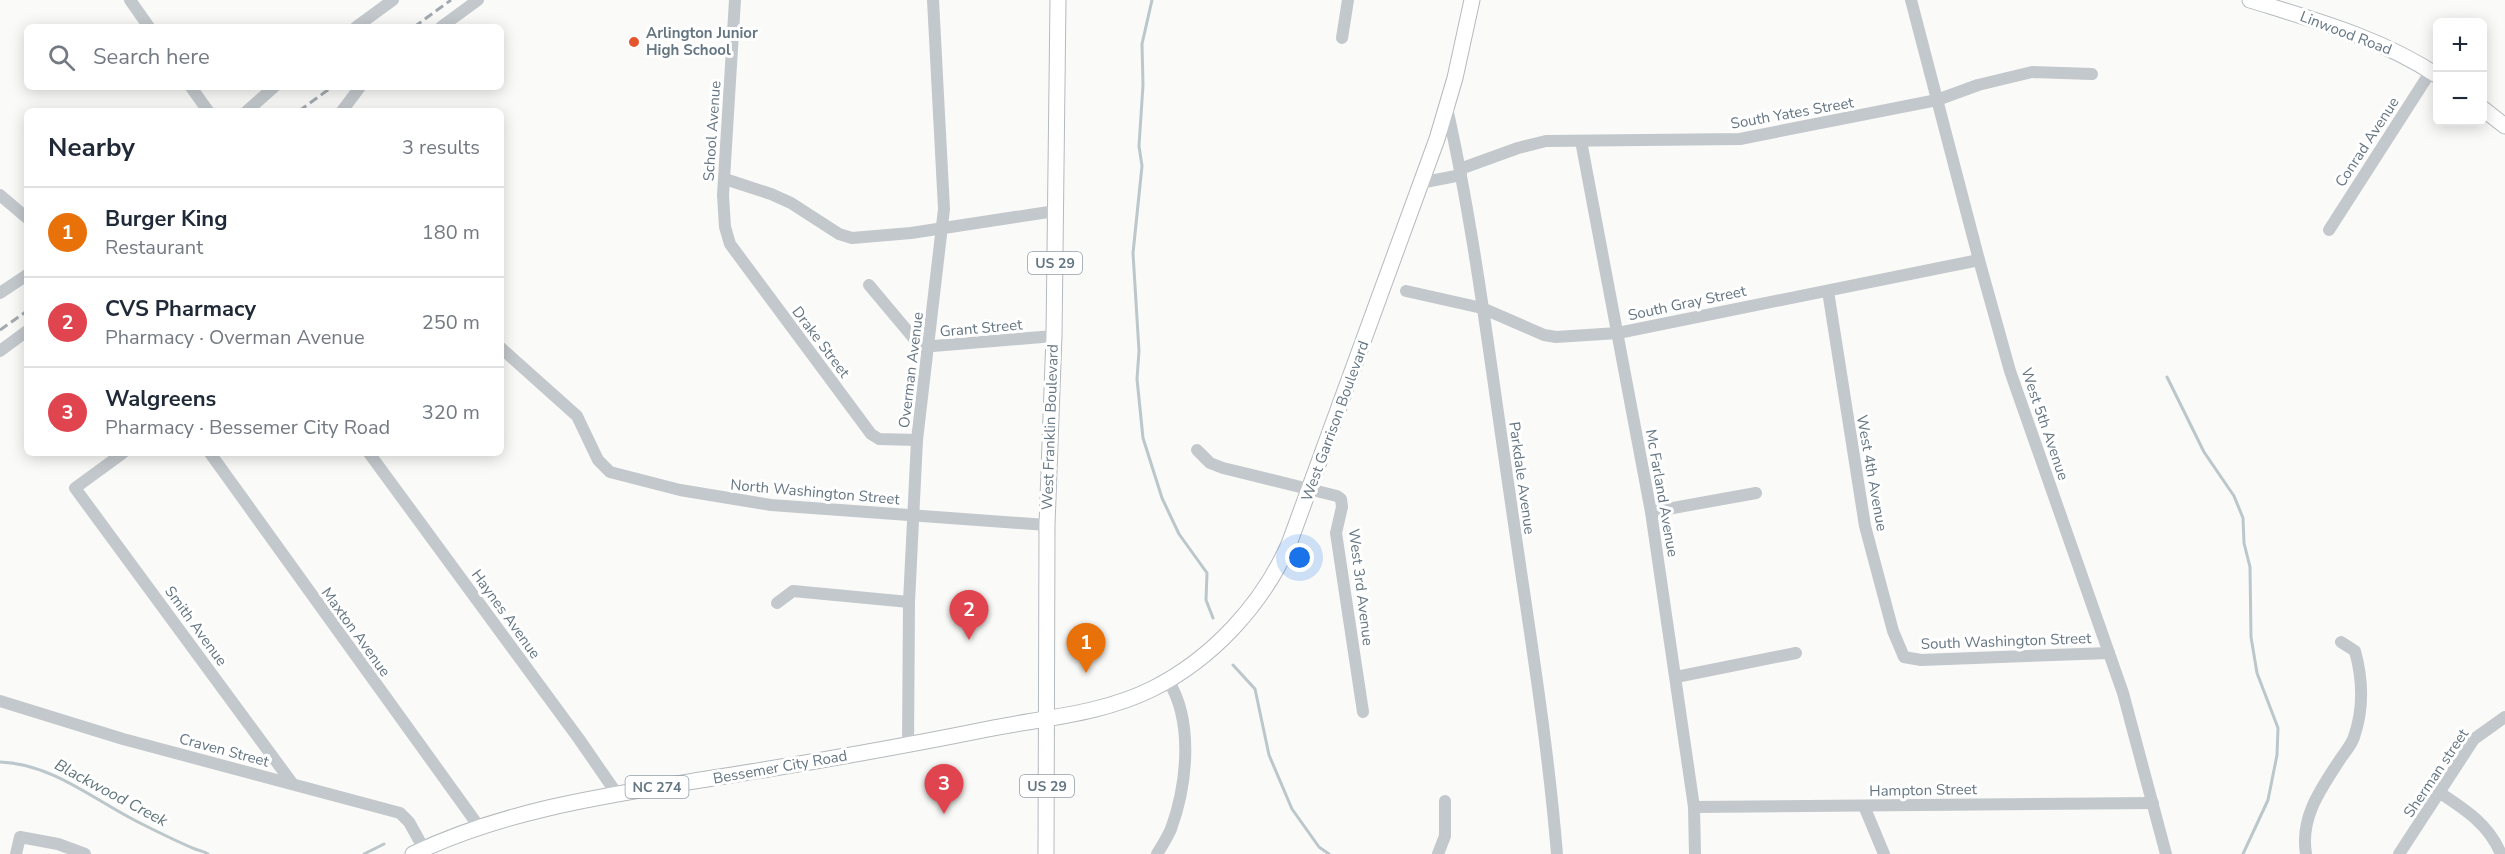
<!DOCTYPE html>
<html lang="en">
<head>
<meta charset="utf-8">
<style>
	body { margin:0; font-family:"Nunito Sans",sans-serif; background:#f2f2f3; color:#1f2937 }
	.controls { position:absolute; right:18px; top:18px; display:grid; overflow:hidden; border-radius:9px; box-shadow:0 3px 15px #0003 }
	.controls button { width:54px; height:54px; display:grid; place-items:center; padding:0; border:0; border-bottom:2px solid #e0e1e3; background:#fff; color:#1f2937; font:30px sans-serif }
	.you { position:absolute; left:1300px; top:558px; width:21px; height:21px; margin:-15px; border:4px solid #fff; border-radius:50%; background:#1a73e8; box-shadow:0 0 0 9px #1a73e833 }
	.badge { display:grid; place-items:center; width:39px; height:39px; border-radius:50%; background:#1a73e8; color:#fff; font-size:20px; font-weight:700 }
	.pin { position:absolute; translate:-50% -50px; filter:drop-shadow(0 2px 3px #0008) }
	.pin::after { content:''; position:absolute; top:32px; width:21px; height:18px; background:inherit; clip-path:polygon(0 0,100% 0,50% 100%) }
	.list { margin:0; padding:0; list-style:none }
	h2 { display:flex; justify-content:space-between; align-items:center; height:78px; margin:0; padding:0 24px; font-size:26px }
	h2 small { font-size:20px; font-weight:400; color:#747a83 }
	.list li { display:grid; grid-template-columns:39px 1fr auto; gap:18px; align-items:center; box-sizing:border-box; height:90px; padding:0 24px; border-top:2px solid #e0e1e3 }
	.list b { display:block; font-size:22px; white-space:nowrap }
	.list p { margin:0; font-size:20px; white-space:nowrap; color:#747a83 }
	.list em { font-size:20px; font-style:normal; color:#747a83 }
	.icon { flex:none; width:33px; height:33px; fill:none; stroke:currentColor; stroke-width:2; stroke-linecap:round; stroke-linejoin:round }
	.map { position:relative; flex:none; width:2505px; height:854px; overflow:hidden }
	.search { position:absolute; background:#fff; box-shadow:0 3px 15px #0003; left:24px; top:24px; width:480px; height:66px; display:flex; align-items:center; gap:15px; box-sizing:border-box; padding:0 21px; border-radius:9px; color:#747a83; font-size:22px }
	.panel { position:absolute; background:#fff; box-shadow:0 3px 15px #0003; left:24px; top:108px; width:480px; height:348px; border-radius:9px }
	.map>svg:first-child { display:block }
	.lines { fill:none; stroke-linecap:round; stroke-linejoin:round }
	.stream { stroke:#bbc7cb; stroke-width:3 }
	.major-casing { stroke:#b5babe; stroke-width:17 }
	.minor { stroke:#c3c8cc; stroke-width:12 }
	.major { stroke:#fff; stroke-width:15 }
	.rail { stroke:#a2aab0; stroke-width:3; stroke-dasharray:9 4.5; stroke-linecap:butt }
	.poi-dot { fill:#e4572e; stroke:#fff; stroke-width:2 }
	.labels { text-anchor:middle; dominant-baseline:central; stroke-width:6; stroke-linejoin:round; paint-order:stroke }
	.shield { fill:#fff; stroke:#939fa8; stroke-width:1.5 }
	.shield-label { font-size:14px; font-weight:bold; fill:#657683 }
	.poi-label { font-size:15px; font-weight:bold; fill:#657683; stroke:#fff; text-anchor:start }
	.street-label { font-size:15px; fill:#657683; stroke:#fff }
	.water-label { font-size:16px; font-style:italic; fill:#60757c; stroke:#fff }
</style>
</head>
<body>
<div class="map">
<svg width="2505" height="854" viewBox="0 0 2505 854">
	<rect width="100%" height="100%" fill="#fafaf8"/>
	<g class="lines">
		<g class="stream">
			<path d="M1152,0L1142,44L1143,85L1139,146L1142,166L1133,253L1139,351L1137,379L1143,438L1162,498L1179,534L1207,573L1206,600L1213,618"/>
			<path d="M2167,377L2204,452L2234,496L2243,518L2244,543L2250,567L2251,637L2257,673L2278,728L2277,755L2268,800L2243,854"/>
			<path d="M1233,665L1255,689L1269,755L1292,809L1319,847L1329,854"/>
			<path d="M0,762C55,764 97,803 146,826C162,834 178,842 195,849C200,851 204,851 208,854"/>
			<path d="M364,854L384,844"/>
		</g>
		<defs>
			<g id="major">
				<path d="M2250,0C2314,20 2381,38 2438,76"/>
				<path d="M2482,108L2505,126"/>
				<path d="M413,854C504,810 608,795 707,779C801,764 895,748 988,729C1043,718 1102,714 1152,689C1212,659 1262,605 1289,544L1437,139L1455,78L1472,0"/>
				<path d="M1046,854L1047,525L1054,336L1058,0"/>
			</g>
		</defs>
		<use href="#major" class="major-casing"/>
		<g class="minor">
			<path d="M130,0L149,27"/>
			<path d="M735,0L723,195L725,227L730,244L871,434L879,439L917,440"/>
			<path d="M1911,0L1979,260L2010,371L2123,693L2166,854"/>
			<path d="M356,27L393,0"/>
			<path d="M441,27L478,0"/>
			<path d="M1342,38L1348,0"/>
			<path d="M191,87L208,111"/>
			<path d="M1447,108C1475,233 1490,362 1509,489C1526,610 1547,732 1557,854"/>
			<path d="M247,111L274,87"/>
			<path d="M342,111L360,87"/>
			<path d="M1581,141L1651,512L1694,807L1695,854"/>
			<path d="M1460,169L1518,148L1546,141L1740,139L1937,100L1978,85L2032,72L2092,74"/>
			<path d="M725,179L771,194L791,203L839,234L852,238L911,233L1055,211"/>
			<path d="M1420,183L1461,175"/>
			<path d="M0,195L27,218"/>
			<path d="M2329,230L2431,71"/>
			<path d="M869,285L921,347L1054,336"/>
			<path d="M1406,291L1482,308L1544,335L1556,337L1618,333L1979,260"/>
			<path d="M1828,291L1865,526L1893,631L1904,657L1921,660L2109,653"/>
			<path d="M0,293L27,275"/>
			<path d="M501,348L577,416L598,460L610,472L680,490L771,505L1047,525"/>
			<path d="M0,351L27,331"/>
			<path d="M1197,450L1210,463L1223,468L1337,496L1341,499L1342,507L1336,533L1363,712"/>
			<path d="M123,453L75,488L292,783"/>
			<path d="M210,453L480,828"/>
			<path d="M369,453L579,739L617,794"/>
			<path d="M1651,512L1756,493"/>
			<path d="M777,603L793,591L909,602"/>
			<path d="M1676,677L1796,653"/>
			<path d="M0,701L123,739L400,813L409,822L424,849"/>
			<path d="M908,745L909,602L917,440L944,209L933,0"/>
			<path d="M2440,793C2466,810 2489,825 2501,854"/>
			<path d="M1864,806L1884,854"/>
			<path d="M1694,807L2153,803"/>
			<path d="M16,854L20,837L58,844L85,854"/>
			<path d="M1157,854C1162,846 1167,838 1171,829C1187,785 1194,722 1168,680"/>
			<path d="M1438,854L1445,836V801"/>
			<path d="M2306,854C2300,818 2320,790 2339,761C2344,753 2351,746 2354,737C2364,708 2363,680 2355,651L2341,642"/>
			<path d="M2399,854L2474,739L2505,717"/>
		</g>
		<use href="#major" class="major"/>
		<g class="rail">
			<path d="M414,27L451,0"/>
			<path d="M299,111L332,87"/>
			<path d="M0,330L27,311"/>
		</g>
	</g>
	<circle class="poi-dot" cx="634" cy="42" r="6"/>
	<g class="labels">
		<g class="shield">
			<rect x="1028" y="252" width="54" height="22" rx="4.5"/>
			<rect x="1020" y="775" width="54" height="22" rx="4.5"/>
			<rect x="625.5" y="776" width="63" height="22" rx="4.5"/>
		</g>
		<g class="shield-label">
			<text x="1055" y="263">US 29</text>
			<text x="1047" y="786">US 29</text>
			<text x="657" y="787">NC 274</text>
		</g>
		<g class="poi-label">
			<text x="646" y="33">Arlington Junior<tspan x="646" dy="17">High School</tspan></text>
		</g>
		<g class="street-label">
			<text transform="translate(2346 33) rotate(21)">Linwood Road</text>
			<text transform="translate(1792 113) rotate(-10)">South Yates Street</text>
			<text transform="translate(712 131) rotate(-86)">School Avenue</text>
			<text transform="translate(2367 142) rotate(-57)">Conrad Avenue</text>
			<text transform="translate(1687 303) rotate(-12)">South Gray Street</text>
			<text transform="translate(981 328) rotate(-5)">Grant Street</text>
			<text transform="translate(821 342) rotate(53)">Drake Street</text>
			<text transform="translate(911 370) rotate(-83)">Overman Avenue</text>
			<text transform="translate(1335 421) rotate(-70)">West Garrison Boulevard</text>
			<text transform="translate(2045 424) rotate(71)">West 5th Avenue</text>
			<text transform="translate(1050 427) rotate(-88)">West Franklin Boulevard</text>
			<text transform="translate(1872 473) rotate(80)">West 4th Avenue</text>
			<text transform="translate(1522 478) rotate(82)">Parkdale Avenue</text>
			<text transform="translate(815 492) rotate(5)">North Washington Street</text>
			<text transform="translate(1662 493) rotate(80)">Mc Farland Avenue</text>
			<text transform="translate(1361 587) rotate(83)">West 3rd Avenue</text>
			<text transform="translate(506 614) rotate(54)">Haynes Avenue</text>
			<text transform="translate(196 626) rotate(54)">Smith Avenue</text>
			<text transform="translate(356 632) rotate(54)">Maxton Avenue</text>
			<text transform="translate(2006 641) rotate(-2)">South Washington Street</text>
			<text transform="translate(224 750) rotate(15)">Craven Street</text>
			<text transform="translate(780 767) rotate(-10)">Bessemer City Road</text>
			<text transform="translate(2436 773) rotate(-56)">Sherman street</text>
			<text transform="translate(1923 790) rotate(-1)">Hampton Street</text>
		</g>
		<g class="water-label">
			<text transform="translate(111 793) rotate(28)">Blackwood Creek</text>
		</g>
	</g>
</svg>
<div class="controls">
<button>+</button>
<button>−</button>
</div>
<div class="you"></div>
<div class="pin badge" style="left:1086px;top:673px;background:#e8710a">1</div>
<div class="pin badge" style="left:969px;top:640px;background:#e0444e">2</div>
<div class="pin badge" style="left:944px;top:814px;background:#e0444e">3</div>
<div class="search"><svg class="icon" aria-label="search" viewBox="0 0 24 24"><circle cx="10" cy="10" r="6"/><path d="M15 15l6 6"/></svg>Search here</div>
<section class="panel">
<h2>Nearby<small>3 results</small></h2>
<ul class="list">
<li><span class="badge" style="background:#e8710a">1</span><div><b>Burger King</b><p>Restaurant</p></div><em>180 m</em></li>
<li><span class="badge" style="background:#e0444e">2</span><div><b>CVS Pharmacy</b><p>Pharmacy · Overman Avenue</p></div><em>250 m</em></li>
<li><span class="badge" style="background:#e0444e">3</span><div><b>Walgreens</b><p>Pharmacy · Bessemer City Road</p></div><em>320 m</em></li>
</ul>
</section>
</div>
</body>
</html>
